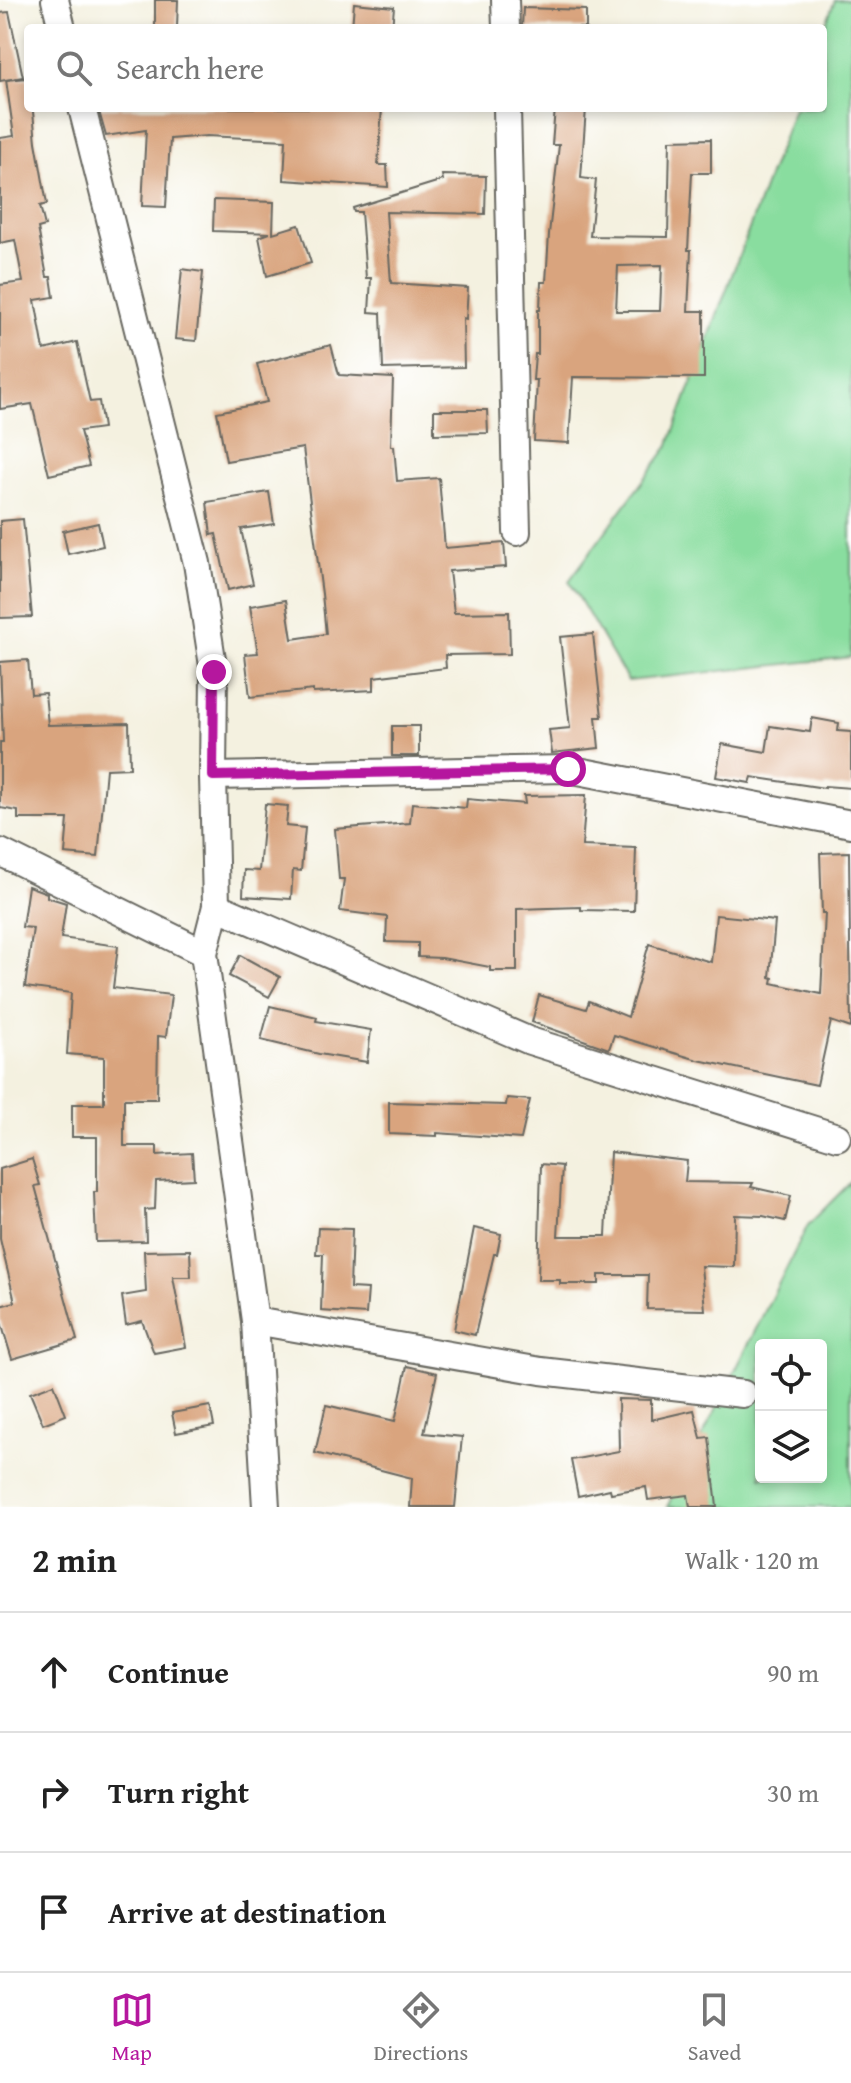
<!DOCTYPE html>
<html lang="en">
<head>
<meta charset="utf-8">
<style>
	body { margin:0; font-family:"Gentium Book Plus",serif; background:#f2f2f2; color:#222 }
	.controls { position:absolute; right:24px; bottom:24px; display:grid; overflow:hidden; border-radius:8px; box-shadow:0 4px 12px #0003 }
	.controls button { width:72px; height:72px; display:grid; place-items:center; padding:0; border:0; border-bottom:2px solid #e0e0e0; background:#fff; color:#222; font:40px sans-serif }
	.stop { position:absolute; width:24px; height:24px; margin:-18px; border:6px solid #b5179e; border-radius:50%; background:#fff }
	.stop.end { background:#b5179e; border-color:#fff; box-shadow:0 2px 8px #0008 }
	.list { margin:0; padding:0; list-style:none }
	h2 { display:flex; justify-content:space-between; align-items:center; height:104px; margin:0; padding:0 32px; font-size:34px }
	h2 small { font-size:26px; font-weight:400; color:#767676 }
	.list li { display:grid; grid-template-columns:52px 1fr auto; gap:24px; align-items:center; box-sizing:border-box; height:120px; padding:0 32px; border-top:2px solid #e0e0e0 }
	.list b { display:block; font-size:30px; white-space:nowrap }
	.list em { font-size:26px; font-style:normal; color:#767676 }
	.icon { flex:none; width:44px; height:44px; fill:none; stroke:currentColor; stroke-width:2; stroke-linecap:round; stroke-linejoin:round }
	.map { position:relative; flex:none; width:851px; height:1507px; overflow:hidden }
	.search { position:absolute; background:#fff; box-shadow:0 4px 12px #0003; left:24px; right:24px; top:24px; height:88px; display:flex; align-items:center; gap:20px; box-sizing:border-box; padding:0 28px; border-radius:8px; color:#767676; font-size:30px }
	.sheet { height:464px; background:#fff }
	nav { display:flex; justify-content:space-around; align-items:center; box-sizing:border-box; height:112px; border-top:2px solid #e0e0e0; background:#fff; font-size:22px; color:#767676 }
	nav a { display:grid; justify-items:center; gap:4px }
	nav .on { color:#b5179e }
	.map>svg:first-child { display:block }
	.green { fill:#89dd9f; stroke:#527c5e; stroke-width:2; fill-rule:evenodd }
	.building { fill:#d9a47e; fill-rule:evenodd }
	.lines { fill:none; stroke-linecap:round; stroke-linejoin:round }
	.minor-casing { stroke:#686761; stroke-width:30 }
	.minor { stroke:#fff; stroke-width:26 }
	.route { stroke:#b5179e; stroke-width:10 }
</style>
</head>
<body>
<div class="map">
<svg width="851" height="1507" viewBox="0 0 851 1507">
	<rect width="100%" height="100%" fill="#fff"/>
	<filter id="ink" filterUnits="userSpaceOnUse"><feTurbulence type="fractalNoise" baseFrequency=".0125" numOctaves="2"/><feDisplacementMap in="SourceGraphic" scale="16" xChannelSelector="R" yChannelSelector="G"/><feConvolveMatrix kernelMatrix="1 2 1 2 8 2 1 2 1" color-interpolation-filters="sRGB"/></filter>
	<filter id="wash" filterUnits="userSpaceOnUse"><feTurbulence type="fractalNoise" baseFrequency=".006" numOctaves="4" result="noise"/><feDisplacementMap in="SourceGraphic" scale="32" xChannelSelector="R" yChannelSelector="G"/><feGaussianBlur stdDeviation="1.8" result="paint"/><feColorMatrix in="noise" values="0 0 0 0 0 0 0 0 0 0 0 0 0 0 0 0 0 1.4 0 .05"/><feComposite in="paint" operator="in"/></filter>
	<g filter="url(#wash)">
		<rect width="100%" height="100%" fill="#f4f1e0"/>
		<g class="green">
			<path d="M835,0H851V657L628,681L569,581L668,447L794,108H823V31Z"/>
			<path d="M851,1182V1507H667L808,1225ZM761,1345H821V1477H761Z"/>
		</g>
		<g id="blocks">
			<g class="building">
				<path d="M155,0H178L177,27H155Z"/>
				<path d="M354,3L394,7L392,28H352Z"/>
				<path d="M523,8L586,10V28H522Z"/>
				<path d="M9,12L23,77L0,81V13Z"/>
				<path d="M28,78V108H31L33,112L36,142L47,204L40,206L45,226L38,228L47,277H51L54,297L35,300L44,350L77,342L90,402L99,401L103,428L80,431L89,466L49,475L32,404L0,409V285L23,282L15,240L0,243V138L14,136L6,80Z"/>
				<path d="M98,108H382L378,165H387L388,187L284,180L286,140L207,136L170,139L166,207L142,206L146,130L106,136Z"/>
				<path d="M555,108H586L581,178L596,180L590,236L668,237L670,140L711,139V173H692L688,250H691L688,311H704V378L573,377L569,443L534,441L537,380H533L535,354H538V310H540L541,282H546L549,234L559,145H552ZM662,265L660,311H616L618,266Z"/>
				<path d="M442,175L486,176L485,214L386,212L391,283L468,288L466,319L463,318L464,367L383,369L381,313L369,312L371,278H366L361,212H354L353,208L443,180Z"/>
				<path d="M214,200L274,202L273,233L299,225L311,263L267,276L259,237L270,233L213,231Z"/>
				<path d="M182,269L203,272L196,341L175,339Z"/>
				<path d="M331,345L339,375L393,378L391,446H394L397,481L439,478L445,548L504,543L506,567L449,571L454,613L509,612L510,654L445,655L446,668L374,677V690L313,693V690L250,697L245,654L258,653L250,606L286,600L292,639L326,634L322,594L303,448L226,461L217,412L267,402L257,364Z"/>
				<path d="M434,410H487L488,433L434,434Z"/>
				<path d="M269,492L274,524L241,529L253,584L228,590L216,534L211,535L207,502Z"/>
				<path d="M23,519L32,617L0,618V521Z"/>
				<path d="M98,523L103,546L68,554L63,531Z"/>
				<path d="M593,634L602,717H596L599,748L552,753L549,730L570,728L560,637Z"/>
				<path d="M28,660L31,694L45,693L48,725L129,723L130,768L106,769L98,857L65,854L68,819H18V811L0,808V742H3L0,662Z"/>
				<path d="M812,718L839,723L838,731L851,732V788L825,786V788L752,777L750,783L716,777L722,744L766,752L770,726L810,732Z"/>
				<rect x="392" y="726" width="27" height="30"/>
				<path d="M586,795L582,846L636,848L634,911L581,910V907L517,909V971H490V967L442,958L418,957V943L386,942L387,917L340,911L344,879H339L335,829L410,823L412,803L466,808L467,799L525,804L524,796Z"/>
				<path d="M265,804L288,806L286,826L305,828L301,871L293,870L291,899L243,896L244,870L259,871Z"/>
				<path d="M849,852L851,1028L831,1021L817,1085L698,1060L614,1035L609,1049L532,1022L539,995L586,1009L589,1001L628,1017L649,944L711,962L716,915L775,921L770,977L773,978L772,983L821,994L825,913H822L820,853Z"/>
				<path d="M28,886L47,893V897L66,903L61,938L118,946L113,988L171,995L166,1037L158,1036L157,1099H124V1146H157V1155L192,1153L194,1179L156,1181L155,1209L145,1210L146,1241L96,1242L94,1192H97V1137H72V1104H104V1057L67,1054L71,993L25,987L33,928L22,927Z"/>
				<path d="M240,955L280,977L269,997L229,976Z"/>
				<path d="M270,1006L317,1017L316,1021L371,1030L367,1062L319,1054L261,1040Z"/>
				<path d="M507,1098L530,1100L521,1139L437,1133V1136L389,1134V1102L506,1105Z"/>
				<path d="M610,1152L687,1161L685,1182L753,1183L751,1187L791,1196L785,1221L763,1216L735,1215L734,1267L701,1266L705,1310L647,1309L648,1275H599V1284H560V1280H538L541,1164L562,1166L558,1236H606Z"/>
				<path d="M32,1159L40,1185L35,1186L77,1340L12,1359L0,1319V1306L15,1302L0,1239V1169Z"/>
				<path d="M318,1228L352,1229L350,1288L368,1289L366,1314L321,1311L323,1254H316Z"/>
				<path d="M474,1228L501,1234L497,1254H494L475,1335L454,1330Z"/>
				<path d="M190,1250L191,1277H173L186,1347L154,1353L142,1321L126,1325L122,1296L146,1292L144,1251Z"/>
				<path d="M407,1366L437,1373L424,1433L462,1437L455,1507H410L412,1478L315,1453L326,1405L395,1421Z"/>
				<path d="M54,1384L66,1415L43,1424L30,1393Z"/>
				<path d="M618,1399L651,1400V1420L694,1410L701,1438L709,1437L717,1507H690L688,1495L648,1500L646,1487L611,1493L610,1489L578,1496L571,1460L619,1451Z"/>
				<path d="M210,1406L214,1426L176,1433L172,1413Z"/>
			</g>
		</g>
	</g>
	<g filter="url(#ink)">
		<use href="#blocks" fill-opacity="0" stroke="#686761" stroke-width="2"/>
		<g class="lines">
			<defs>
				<g id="minor">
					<path d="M55,0L62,28"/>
					<path d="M505,0L506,28"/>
					<path d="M82,108L197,563L214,672L213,776L216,906L204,953L255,1321L266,1507"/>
					<path d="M507,108L517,532"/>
					<path d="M213,776L568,769L851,824"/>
					<path d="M0,852L204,953"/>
					<path d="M216,906L530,1041L837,1137"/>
					<path d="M255,1321L541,1371L743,1394"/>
				</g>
			</defs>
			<use href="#minor" class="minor-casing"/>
			<use href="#minor" class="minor"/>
		</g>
	</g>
	<g class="lines" filter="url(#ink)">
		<path class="route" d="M214,672L213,776L568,769"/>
	</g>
</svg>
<div class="controls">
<button><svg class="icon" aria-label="locate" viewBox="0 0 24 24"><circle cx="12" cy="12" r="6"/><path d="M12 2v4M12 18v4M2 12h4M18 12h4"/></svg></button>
<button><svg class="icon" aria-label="layers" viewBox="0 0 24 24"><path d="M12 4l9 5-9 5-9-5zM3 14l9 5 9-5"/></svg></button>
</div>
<div class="stop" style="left:568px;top:769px"></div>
<div class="stop end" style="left:214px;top:672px"></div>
<div class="search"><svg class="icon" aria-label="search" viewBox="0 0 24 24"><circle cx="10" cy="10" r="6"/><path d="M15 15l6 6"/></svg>Search here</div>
</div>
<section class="sheet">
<h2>2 min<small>Walk · 120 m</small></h2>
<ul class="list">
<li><svg class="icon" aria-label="ahead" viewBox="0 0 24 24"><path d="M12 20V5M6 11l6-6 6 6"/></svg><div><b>Continue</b></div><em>90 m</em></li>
<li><svg class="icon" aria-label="right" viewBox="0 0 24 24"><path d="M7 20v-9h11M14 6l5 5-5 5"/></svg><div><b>Turn right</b></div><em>30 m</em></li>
<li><svg class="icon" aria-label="arrive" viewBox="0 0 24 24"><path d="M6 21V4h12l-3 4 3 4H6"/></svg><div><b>Arrive at destination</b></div></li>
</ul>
</section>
<nav>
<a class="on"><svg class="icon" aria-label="map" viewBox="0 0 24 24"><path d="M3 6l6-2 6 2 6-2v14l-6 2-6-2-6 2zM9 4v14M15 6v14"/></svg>Map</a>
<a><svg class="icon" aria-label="directions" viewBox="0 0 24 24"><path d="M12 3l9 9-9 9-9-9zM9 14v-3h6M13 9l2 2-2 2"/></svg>Directions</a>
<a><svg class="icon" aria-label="saved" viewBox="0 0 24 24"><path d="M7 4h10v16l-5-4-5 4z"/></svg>Saved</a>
</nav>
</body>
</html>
